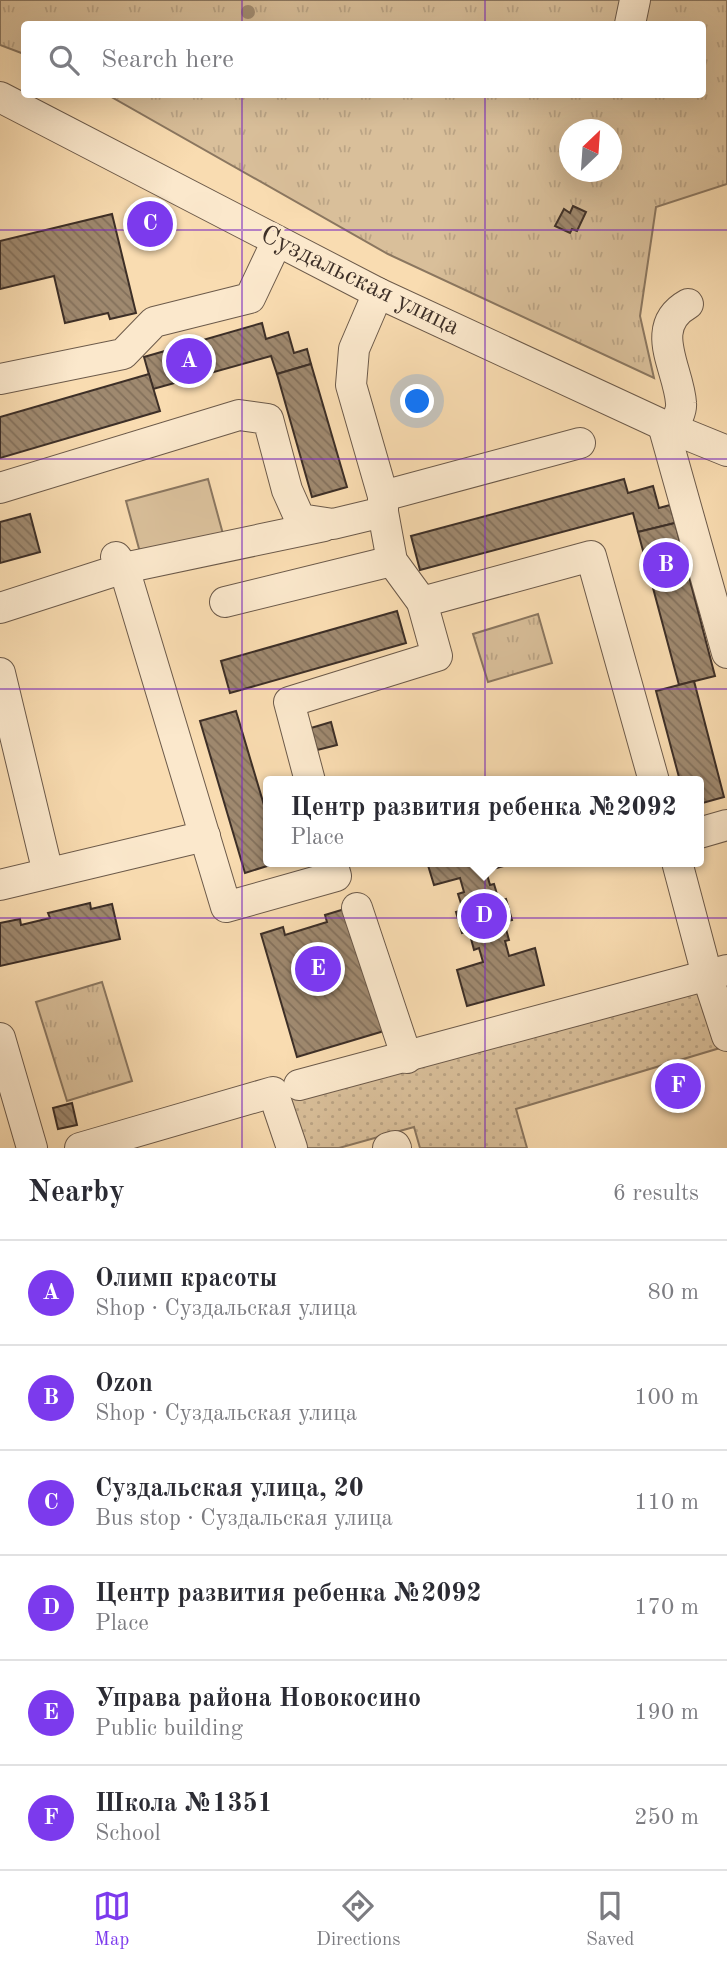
<!DOCTYPE html>
<html lang="en">
<head>
<meta charset="utf-8">
<style>
	body { margin:0; font-family:"Old Standard TT",serif; background:#f2f2f3; color:#2b2b33 }
	.compass { position:absolute; left:559px; top:119px; width:63px; height:63px; border-radius:50%; background:#fff; box-shadow:0 7px 28px #0002; rotate:25deg }
	.you { position:absolute; left:418px; top:402px; width:24px; height:24px; margin:-18px; border:5px solid #fff; border-radius:50%; background:#1a73e8; box-shadow:0 0 0 10px #1a73e833 }
	.badge { display:grid; place-items:center; width:46px; height:46px; border-radius:50%; background:#7c3aed; color:#fff; font-size:23px; font-weight:700 }
	.pin { position:absolute; translate:-50% -50%; border:4px solid #fff; box-shadow:0 2px 7px #0006 }
	.popup { position:absolute; left:263px; top:776px; width:441px; height:91px; box-sizing:border-box; display:grid; place-content:center; border-radius:7px; background:#fff; filter:drop-shadow(0 2px 5px #0005); font-size:23px; white-space:nowrap; color:#7c7c81 }
	.popup b { font-size:26px; color:#2b2b33 }
	.popup::after { content:''; position:absolute; left:50%; top:100%; margin-left:-14px; border:14px solid transparent; border-top-color:#fff }
	.list { margin:0; padding:0; list-style:none }
	h2 { display:flex; justify-content:space-between; align-items:center; height:91px; margin:0; padding:0 28px; font-size:30px }
	h2 small { font-size:23px; font-weight:400; color:#7c7c81 }
	.list li { display:grid; grid-template-columns:46px 1fr auto; gap:21px; align-items:center; box-sizing:border-box; height:105px; padding:0 28px; border-top:2px solid #e1e1e2 }
	.list b { display:block; font-size:26px; white-space:nowrap }
	.list p { margin:0; font-size:23px; white-space:nowrap; color:#7c7c81 }
	.list em { font-size:23px; font-style:normal; color:#7c7c81 }
	.icon { flex:none; width:38px; height:38px; fill:none; stroke:currentColor; stroke-width:2; stroke-linecap:round; stroke-linejoin:round }
	.map { position:relative; flex:none; width:727px; height:1148px; overflow:hidden }
	.search { position:absolute; background:#fff; box-shadow:0 7px 28px #0002; left:21px; right:21px; top:21px; height:77px; display:flex; align-items:center; gap:18px; box-sizing:border-box; padding:0 24px; border-radius:7px; color:#7c7c81; font-size:26px }
	.sheet { height:721px; background:#fff }
	nav { display:flex; justify-content:space-around; align-items:center; box-sizing:border-box; height:98px; border-top:2px solid #e1e1e2; background:#fff; font-size:19px; color:#7c7c81 }
	nav a { display:grid; justify-items:center; gap:4px }
	nav .on { color:#7c3aed }
	.map>svg:first-child { display:block }
	.grass { fill:url(#grass-dots); stroke:#8b7760; stroke-width:2 }
	.park { fill:url(#park-tufts); stroke:#8b7760; stroke-width:2; fill-rule:evenodd }
	.pitch { fill:#d9bf9a; stroke:#8b7760; stroke-width:2 }
	.building { fill:url(#building-back-hatch); stroke:#3d2f27; stroke-width:2 }
	.lines { fill:none; stroke-linecap:round; stroke-linejoin:round }
	.minor-casing { stroke:#6c5a4a; stroke-width:32 }
	.minor { stroke:#fbe8cc; stroke-width:30 }
	.tree { fill:#a38d72 }
	.grid { fill:none; stroke:#7b2cbf; stroke-width:2; stroke-opacity:0.55 }
	.labels { text-anchor:middle; dominant-baseline:central; stroke-width:7; stroke-linejoin:round; paint-order:stroke }
	.street-label { font-size:26px; fill:#3d2f27; stroke:#fbe8cc }
</style>
</head>
<body>
<div class="map">
<svg width="727" height="1148" viewBox="0 0 727 1148">
	<defs>
		<pattern id="grass-dots" width="8" height="8" patternUnits="userSpaceOnUse" patternTransform="scale(1.75)"><rect width="8" height="8" fill="#d9bf9a"/><path d="M2 2h.1M6 6h.1" fill="none" stroke="#bba485" stroke-width="1.8" stroke-linecap="round"/></pattern>
		<pattern id="park-tufts" width="24" height="20" patternUnits="userSpaceOnUse" patternTransform="scale(1.75)"><rect width="24" height="20" fill="#d9bf9a"/><path d="M3 7l-1-3M5 7V3M7 7l1-3M15 17l-1-3M17 17v-4M19 17l1-3" fill="none" stroke="#bba485"/></pattern>
		<pattern id="building-back-hatch" width="6" height="6" patternUnits="userSpaceOnUse" patternTransform="scale(1.75)"><rect width="6" height="6" fill="#9f896f"/><path d="M-1 5l2 2M0 0l6 6M5-1l2 2" fill="none" stroke="#83705b"/></pattern>
	</defs>
	<rect width="100%" height="100%" fill="#f9dcb1"/>
	<filter id="stains"><feTurbulence type="fractalNoise" baseFrequency=".00286" numOctaves="4"/><feColorMatrix values="0 0 0 0 .2 0 0 0 0 .09 0 0 0 0 .02 0 0 0 .5 -.17"/></filter>
	<radialGradient id="worn" r=".72"><stop offset=".6" stop-color="#630" stop-opacity="0"/><stop offset="1" stop-color="#630" stop-opacity=".3"/></radialGradient>
	<path class="grass" d="M698,983L720,1048L516,1109L527,1148H420L414,1127L339,1148H299L283,1099Z"/>
	<g class="park">
		<path d="M0,0H727V184L656,207L640,316L654,378L388,254L108,95L702,94V24H24V54L0,45ZM570,130H612V172H570Z"/>
		<path d="M538,614L552,663L488,682L473,634Z"/>
		<path d="M102,982L132,1081L67,1101L36,1002Z"/>
	</g>
	<path class="pitch" d="M208,479L223,534L141,556L126,501Z"/>
	<g class="building">
		<path d="M573,206L586,212L577,231L572,229L570,233L555,226L564,209L570,213Z"/>
		<path d="M112,214L136,313L110,319L108,313L65,323L54,276L0,289V241Z"/>
		<path d="M262,323L266,339L288,332L294,353L307,349L311,364L277,374L271,356L153,389L144,357Z"/>
		<path d="M311,364L347,487L312,497L277,374Z"/>
		<path d="M149,374L160,411L0,458V417Z"/>
		<path d="M624,479L628,493L653,486L659,508L670,505L675,523L638,532L633,513L420,570L411,536Z"/>
		<path d="M30,514L40,552L0,563V522Z"/>
		<path d="M675,523L715,676L679,685L638,532Z"/>
		<path d="M397,611L406,643L230,693L221,661Z"/>
		<path d="M694,681L724,797L699,804V781H680L656,691Z"/>
		<path d="M236,711L269,822V862H280L245,873L200,721Z"/>
		<path d="M331,722L337,745L317,750L311,728Z"/>
		<path d="M427,862H511V864L486,871L490,885L494,884L499,901L506,899L512,920L504,922L509,940L505,941L509,956L535,948L544,985L467,1006L457,970L483,962L479,948L474,950L469,931L462,933L456,912L463,910L458,894L464,892L460,878L434,885Z"/>
		<path d="M90,903L91,909L112,904L120,939L0,966V923L20,919L21,925L50,918L48,913Z"/>
		<path d="M348,908L384,1031L297,1057L261,934L283,927L285,935L327,922L325,915Z"/>
		<path d="M72,1103L77,1125L58,1129L53,1108Z"/>
	</g>
	<g class="lines">
		<defs>
			<g id="minor">
				<path d="M630,24L635,0"/>
				<path d="M0,97L378,293L663,425L727,451"/>
				<path d="M378,293L354,349L351,385L383,496V512"/>
				<path d="M0,379L123,354L154,322L250,298L277,241"/>
				<path d="M663,425L727,653"/>
				<path d="M673,429C676,421 682,411 681,403C679,369 647,327 688,304"/>
				<path d="M0,488L239,415L268,419L287,490L300,519L333,524L383,512L392,561L422,602L437,656L289,702L310,781"/>
				<path d="M383,496L580,443"/>
				<path d="M324,526L124,568L226,907L336,876L332,862"/>
				<path d="M225,602L392,561"/>
				<path d="M422,602L591,556L654,781"/>
				<path d="M0,608L124,568L116,557"/>
				<path d="M0,673L48,873"/>
				<path d="M699,833L727,825"/>
				<path d="M677,862L707,975L727,1036"/>
				<path d="M0,885L205,836"/>
				<path d="M357,908L407,1058"/>
				<path d="M0,1038L32,1148"/>
				<path d="M299,1085L727,970"/>
				<path d="M80,1148L273,1092L292,1148"/>
				<path d="M388,1148L395,1146L396,1148"/>
			</g>
		</defs>
		<use href="#minor" class="minor-casing"/>
		<use href="#minor" class="minor"/>
	</g>
	<circle class="tree" cx="248" cy="12" r="7"/>
	<path class="grid" d="M242,0V24M485,0V24M242,94V1148M485,94V1148M0,230H727M0,459H727M0,689H727M0,918H727"/>
	<g class="labels">
		<g class="street-label">
			<text transform="translate(360 281) rotate(26)">Суздальская улица</text>
		</g>
	</g>
	<rect width="100%" height="100%" filter="url(#stains)"/>
	<rect width="100%" height="100%" fill="url(#worn)"/>
</svg>
<svg class="compass" viewBox="-18 -18 36 36"><path d="M0-13l5 13h-10z" fill="#e53935"/><path d="M0 13l5-13h-10z" fill="#7c7c81"/></svg>
<div class="you"></div>
<div class="pin badge" style="left:189px;top:361px">A</div>
<div class="pin badge" style="left:666px;top:565px">B</div>
<div class="pin badge" style="left:150px;top:224px">C</div>
<div class="pin badge" style="left:484px;top:916px">D</div>
<div class="popup"><b>Центр развития ребенка №2092</b>Place</div>
<div class="pin badge" style="left:318px;top:969px">E</div>
<div class="pin badge" style="left:678px;top:1086px">F</div>
<div class="search"><svg class="icon" aria-label="search" viewBox="0 0 24 24"><circle cx="10" cy="10" r="6"/><path d="M15 15l6 6"/></svg>Search here</div>
</div>
<section class="sheet">
<h2>Nearby<small>6 results</small></h2>
<ul class="list">
<li><span class="badge">A</span><div><b>Олимп красоты</b><p>Shop · Суздальская улица</p></div><em>80 m</em></li>
<li><span class="badge">B</span><div><b>Ozon</b><p>Shop · Суздальская улица</p></div><em>100 m</em></li>
<li><span class="badge">C</span><div><b>Суздальская улица, 20</b><p>Bus stop · Суздальская улица</p></div><em>110 m</em></li>
<li><span class="badge">D</span><div><b>Центр развития ребенка №2092</b><p>Place</p></div><em>170 m</em></li>
<li><span class="badge">E</span><div><b>Управа района Новокосино</b><p>Public building</p></div><em>190 m</em></li>
<li><span class="badge">F</span><div><b>Школа №1351</b><p>School</p></div><em>250 m</em></li>
</ul>
</section>
<nav>
<a class="on"><svg class="icon" aria-label="map" viewBox="0 0 24 24"><path d="M3 6l6-2 6 2 6-2v14l-6 2-6-2-6 2zM9 4v14M15 6v14"/></svg>Map</a>
<a><svg class="icon" aria-label="directions" viewBox="0 0 24 24"><path d="M12 3l9 9-9 9-9-9zM9 14v-3h6M13 9l2 2-2 2"/></svg>Directions</a>
<a><svg class="icon" aria-label="saved" viewBox="0 0 24 24"><path d="M7 4h10v16l-5-4-5 4z"/></svg>Saved</a>
</nav>
</body>
</html>
